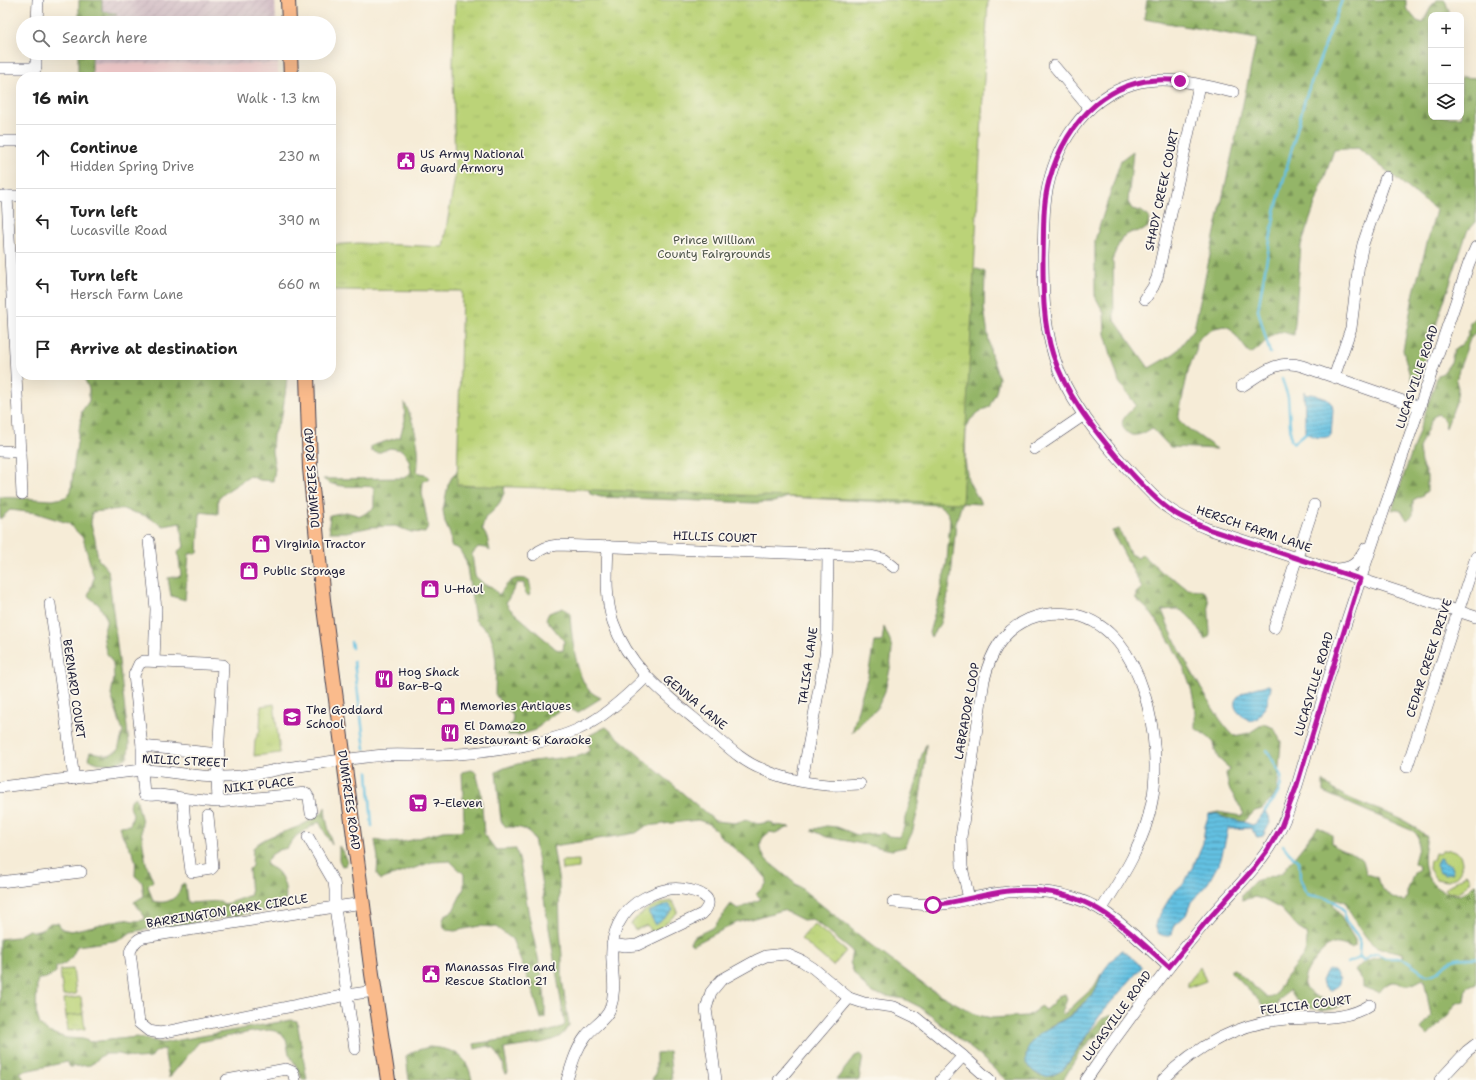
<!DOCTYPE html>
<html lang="en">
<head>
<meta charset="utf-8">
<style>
	body { margin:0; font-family:"Shantell Sans",sans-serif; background:#f2f2f2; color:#222 }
	.controls { position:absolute; right:12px; top:12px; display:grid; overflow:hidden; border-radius:8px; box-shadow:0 4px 16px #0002 }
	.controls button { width:36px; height:36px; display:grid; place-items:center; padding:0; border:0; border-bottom:1px solid #e0e0e0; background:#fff; color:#222; font:20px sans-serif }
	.stop { position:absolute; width:12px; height:12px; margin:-9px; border:3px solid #b5179e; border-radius:50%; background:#fff }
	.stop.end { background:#b5179e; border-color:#fff; box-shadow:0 1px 4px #0008 }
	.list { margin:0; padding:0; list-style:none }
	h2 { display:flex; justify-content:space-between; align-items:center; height:52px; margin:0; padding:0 16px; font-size:17px }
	h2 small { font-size:13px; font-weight:400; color:#767676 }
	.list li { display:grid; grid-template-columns:26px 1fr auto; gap:12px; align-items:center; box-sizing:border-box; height:64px; padding:0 16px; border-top:1px solid #e0e0e0 }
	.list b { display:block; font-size:15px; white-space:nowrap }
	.list p { margin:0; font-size:13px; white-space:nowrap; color:#767676 }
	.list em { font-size:13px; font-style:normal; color:#767676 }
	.icon { flex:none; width:22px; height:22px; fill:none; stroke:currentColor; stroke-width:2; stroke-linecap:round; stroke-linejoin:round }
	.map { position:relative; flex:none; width:1476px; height:1080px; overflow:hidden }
	.search { position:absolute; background:#fff; box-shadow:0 4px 16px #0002; left:16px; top:16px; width:320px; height:44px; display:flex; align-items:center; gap:10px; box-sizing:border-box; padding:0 14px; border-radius:22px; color:#767676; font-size:15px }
	.panel { position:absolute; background:#fff; box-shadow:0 4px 16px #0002; left:16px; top:72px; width:320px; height:308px; border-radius:16px }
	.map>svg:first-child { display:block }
	.built { fill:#f7cfd0 }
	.industrial { fill:url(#industrial-furrows) }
	.grass { fill:#bbd378; stroke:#6e7a5a }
	.forest { fill:url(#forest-firs); stroke:#5b6c52 }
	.park { fill:url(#park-tufts); stroke:#6e7a5a }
	.water { fill:url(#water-rules); stroke:#43728e }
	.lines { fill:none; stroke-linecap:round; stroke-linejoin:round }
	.stream { stroke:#64c1e2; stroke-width:2.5 }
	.minor-casing { stroke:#424052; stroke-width:12 }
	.major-casing { stroke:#424052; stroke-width:16 }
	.minor { stroke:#fff; stroke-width:11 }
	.major { stroke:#fabb8c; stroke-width:14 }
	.route { stroke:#b5179e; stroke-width:5 }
	.labels { text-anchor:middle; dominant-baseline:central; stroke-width:3.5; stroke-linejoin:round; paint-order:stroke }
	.poi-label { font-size:12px; fill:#22223b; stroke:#fbf7ec; text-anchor:start }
	.street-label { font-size:12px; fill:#22223b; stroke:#fbf7ec }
	.park-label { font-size:12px; fill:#50574d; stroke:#fbf7ec }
</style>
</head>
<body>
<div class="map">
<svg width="1476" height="1080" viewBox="0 0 1476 1080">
	<defs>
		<pattern id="industrial-furrows" width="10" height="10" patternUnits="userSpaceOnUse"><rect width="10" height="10" fill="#d2bdc5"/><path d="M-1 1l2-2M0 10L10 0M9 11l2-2" fill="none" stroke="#b4a2aa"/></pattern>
		<pattern id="forest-firs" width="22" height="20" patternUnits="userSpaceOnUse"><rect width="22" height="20" fill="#94b568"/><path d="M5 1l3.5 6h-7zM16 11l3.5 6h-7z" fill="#789357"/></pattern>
		<pattern id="park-tufts" width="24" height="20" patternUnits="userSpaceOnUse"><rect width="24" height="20" fill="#bbd378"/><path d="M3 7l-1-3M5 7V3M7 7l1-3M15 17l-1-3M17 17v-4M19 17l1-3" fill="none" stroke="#a0b569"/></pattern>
		<pattern id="water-rules" width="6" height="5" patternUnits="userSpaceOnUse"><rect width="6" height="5" fill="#64c1e2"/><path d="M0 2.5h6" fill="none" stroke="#529cb8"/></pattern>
	</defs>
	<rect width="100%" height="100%" fill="#fbf7ec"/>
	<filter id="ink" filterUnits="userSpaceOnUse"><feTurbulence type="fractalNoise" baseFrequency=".025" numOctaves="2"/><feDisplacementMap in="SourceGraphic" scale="8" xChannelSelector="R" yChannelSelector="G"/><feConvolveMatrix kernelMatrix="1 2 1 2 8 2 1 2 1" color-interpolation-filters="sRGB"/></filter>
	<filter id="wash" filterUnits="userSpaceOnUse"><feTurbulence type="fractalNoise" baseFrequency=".012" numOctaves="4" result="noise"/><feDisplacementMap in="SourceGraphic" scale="16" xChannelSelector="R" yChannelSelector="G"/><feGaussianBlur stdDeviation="0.9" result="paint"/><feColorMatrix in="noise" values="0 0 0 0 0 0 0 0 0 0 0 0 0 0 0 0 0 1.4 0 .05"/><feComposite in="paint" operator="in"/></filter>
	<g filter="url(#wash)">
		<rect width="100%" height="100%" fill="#f6ecd7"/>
		<path class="built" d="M93,63L278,64V77H92Z"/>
		<g class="industrial">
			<path d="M92,0H275L276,23H92Z"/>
			<path d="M92,53H278V64L93,63Z"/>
		</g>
		<g class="grass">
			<path d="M1443,850C1446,851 1449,849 1452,850C1469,856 1462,878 1447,881L1436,879L1429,869L1430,860H1433L1435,853L1440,854Z"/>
			<path d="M670,901H672L677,909V913L659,929L651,933L647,925L635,930L631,924C641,911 654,904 670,901Z"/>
			<path d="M81,997L83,1014L66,1016L64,999Z"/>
		</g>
		<g class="forest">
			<path d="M79,0H102V11L113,13L117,15L105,17L106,23H79Z"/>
			<path d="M1147,0H1406V8L1417,21L1423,23L1432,5L1437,0H1445L1450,15H1431V117H1461V77L1476,78V222L1467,232L1414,391L1403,350L1414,292L1436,210L1358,148L1334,150L1301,245L1294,335C1289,335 1284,331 1278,332C1267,336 1261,349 1250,354L1230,328L1224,326L1215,328L1201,336L1197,343L1196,351L1189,367L1178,419L1186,427L1217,449L1170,447L1152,428C1143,434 1132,440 1124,429C1122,426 1122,423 1123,420C1126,414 1132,410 1136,405L1119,382L1105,334L1104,313L1095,296V240L1121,160L1133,151L1128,202L1132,209L1141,211L1149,217L1148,227L1142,231L1132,232L1122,237L1113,257L1114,319L1149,368L1175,353L1194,329L1257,39L1144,19Z"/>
			<rect x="78" y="53" width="14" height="24"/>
			<path d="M966,265L985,272L984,308L991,355L999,378L996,392L989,407L979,412L970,420L966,429L965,460L968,480L981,504L962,503L956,523L951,578L947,600L939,626L931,637L929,633L940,594L947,561L950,520C949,513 945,509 938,505L788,497L774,502L754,503L601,497L590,494L588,486Z"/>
			<path d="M1476,317V332L1470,339L1459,369L1456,381L1458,388L1456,402L1446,428L1444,420L1438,414L1433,417L1419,448L1421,463L1427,476V491L1423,495L1413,500V515L1407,520L1401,510L1397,509L1392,510L1438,375L1443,373L1451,362L1454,350C1466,342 1469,337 1470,322Z"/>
			<path d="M83,375H287L286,388L282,415L273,435L272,452L275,468L273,481L260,480L250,476L227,491L218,499V514L200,512L198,553L189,554L185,600L171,596L168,578L181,576L178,551L184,547L180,523L164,526L146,516L122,509L92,512L91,524L95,539L98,559L108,570L129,744L128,757L115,764L98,763L88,759L90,752L109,755L118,750L123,732L111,695L114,678L113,663L106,652L103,635L107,619L99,605L88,596L94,578L83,538L68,523L36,513L10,510L0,519V497L53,500L66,497L71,491L74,463L82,411L89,401V389Z"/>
			<path d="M404,402C413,418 423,453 416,470L419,473L425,474L429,478L423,482L422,493L428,526L425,533L411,532L395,526L371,527L347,532H330L329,525L330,515L346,512L361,516L374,508V487C357,485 337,490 323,479L405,478L411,472L409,460L402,450L390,448L378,453L371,451V446L400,437L405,420Z"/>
			<path d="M462,467L505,480L504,493L500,502L493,511L485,518L482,529L487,537L490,551L486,548L478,547L472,554L475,576L485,585L491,586L499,595C508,583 511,575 529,580L531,590L529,596L525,593L524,583H517L506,603L510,609L556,649L563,651L564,641L546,619L549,613L563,608L570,614C571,632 576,679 590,691C593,694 597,696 601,698L577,713L568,707L555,713L542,723L536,730L519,735H508L507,729L512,723L513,716L508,708L501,703L495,694L496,662L494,646L490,633L475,620L466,561L459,549L451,546L450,534L445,523L443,510L448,485L453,475Z"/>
			<path d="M1119,529L1130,554L1138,558L1142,554L1163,573L1176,580L1187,589C1196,590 1205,588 1208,598L1210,633L1209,637L1205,640C1200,630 1187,609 1175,609C1171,609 1166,610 1162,610C1172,637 1186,663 1201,688C1211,705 1220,722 1234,736L1249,733L1263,724L1274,728L1281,742L1277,791L1272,799L1262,809L1255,811L1244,822L1224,818L1218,814H1209L1218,812L1241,816L1244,814L1229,788L1226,774L1229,768L1218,758L1215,750L1214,743L1208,737L1195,728C1197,692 1185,667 1167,637C1157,621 1151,611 1136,599V593L1142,588L1112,531Z"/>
			<path d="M884,627L890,640L892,650L890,669L885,691L877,709L864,720L852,733L861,697L868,676L874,642H882Z"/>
			<path d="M606,727L715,821L735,823L741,821L748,820L758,824L770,822L775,825L790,827L775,833L770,832C758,839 759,847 765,859L871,945L928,988L977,1015L992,1018L1027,1016L1036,1011L1040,1006L1045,1010L1052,1004L1058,996L1065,994L1067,999L1062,1013L1063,1015L1094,987L1101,974L1100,982L1093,995L1067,1018L1050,1026L1026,1064L1039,1076L1064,1069L1090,1032L1102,1019L1112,1015L1113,1018L1099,1034L1089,1041L1088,1045L1083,1049L1077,1057L1063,1080H1006L979,1055L920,1007L904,999L874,994L867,989L854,973L850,962L852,951L812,919L803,920L783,910L736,923L693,945L690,943L693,937L714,927L731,904L738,909L761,899L756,894L766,884L767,879L760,871L719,835L714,828L707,823L698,820L646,826L636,833L553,846L559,883L560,930L562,956V979L569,1025C566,1029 564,1034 559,1037C546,1044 519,1046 504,1049L508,1073L506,1074L504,1071L503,1063L494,1048L487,1046L475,1049L474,1044C496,1040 548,1036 565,1025L534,838C527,827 518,827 506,827L501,821L496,772C513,762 541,760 561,758C575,756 578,759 590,750L588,740L590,735Z"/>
			<path d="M926,744L925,763L918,810L912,833L905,847L892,850L827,837L812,830L826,826L837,827L857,835L883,833L888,836L899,837L904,827L905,818L917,781L920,760Z"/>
			<path d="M471,770L476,772L481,792L484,834L496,850L516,849C524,873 525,897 530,921C536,953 547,985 545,1018L541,1019L532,989L512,939L496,927L479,926L455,931L446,930L442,923L445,915L453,911L464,888V874L450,861L432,862L380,880L377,874L378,858L375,840C405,847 416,837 444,831C450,830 456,832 463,830L464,820L462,772Z"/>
			<path d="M1323,781C1353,809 1398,808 1427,837C1420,868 1425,892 1460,895L1476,884V984L1467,988L1465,1001C1452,1002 1452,1012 1444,1020C1439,1025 1433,1030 1428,1036L1421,1029L1431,1016L1424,979C1419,980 1415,984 1410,985C1403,986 1400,983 1394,982C1389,981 1382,989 1378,992L1363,987V982L1355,971C1366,956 1382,956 1400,959L1404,954C1395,950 1383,950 1374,945C1365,939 1349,912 1345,901L1336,899L1333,904L1355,940V946L1351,948C1346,946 1339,943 1333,944C1322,947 1301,974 1304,985C1306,991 1314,996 1320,998C1329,1002 1338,996 1347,995L1349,997C1337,1019 1296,1011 1289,989L1279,1001L1274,1013L1269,1015L1266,1008L1231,972V970L1234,969L1265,996L1268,998L1273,997L1276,994L1285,978L1305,953L1307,941L1306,933L1298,928L1281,909L1264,900L1255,897L1242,900V895L1255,881L1282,873L1318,827L1332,835V843C1340,854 1357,851 1363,862C1365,866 1365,871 1367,874L1377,877C1380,892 1391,897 1404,902L1407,897V892L1414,873L1419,869L1418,865L1414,863C1416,851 1424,839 1413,831L1323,792Z"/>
			<path d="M136,797L142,822L141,830L144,851L146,863L153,881L148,886L153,901C166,905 179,899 181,885L184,883L185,884L187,900L189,903L220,901L224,904C230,903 244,897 251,895L249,869L252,866L253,848C266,834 287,833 304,824C311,821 315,816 322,813L325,807L326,818L332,845L319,822L296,836L287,848L279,850L271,855L266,862C268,868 274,867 278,872C286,882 288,896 283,908L143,930L131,932L123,938L113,941L77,946C72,958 69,963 56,967V972C50,977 46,979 38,979L37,984L36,1012L40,1025L48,1032L67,1038L83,1039L90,1042L137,1037L163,1043L291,1020L297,1021L307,1080H302L299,1071L289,1054L286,1039L283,1035L275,1031L269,1030L251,1032L199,1042L169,1078L164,1049C157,1050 154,1052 151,1058L137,1059L119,1054H106L99,1057L95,1062L90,1065L70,1067L67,1062L20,1072L24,1080H0V939L16,937L29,930C38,934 43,929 50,923H58L62,929L71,931L124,919L134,921L144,920L145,917L134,902L144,896L142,882L135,876C135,870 136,864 135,859C131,847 122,838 119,826L130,825L133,814L129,805L132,799Z"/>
			<path d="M339,846L347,859L346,865L342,866L339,860Z"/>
			<path d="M429,1047C454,1049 467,1054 472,1080H409L406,1056L414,1051Z"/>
			<path d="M669,1052L672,1080H652L656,1071V1053Z"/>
			<path d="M860,1054L863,1056L859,1080H836L855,1056Z"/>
		</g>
		<g class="park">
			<path d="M455,0H988L962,503L457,485L462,291L331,290V245L358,243L443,247L455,177L453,64Z"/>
			<path d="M274,704L280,753L254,756L255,740L260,730L261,706Z"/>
			<path d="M579,860V868L562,870L561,861Z"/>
			<path d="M1466,874L1471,880L1459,893L1447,892L1445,889Z"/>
			<path d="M814,924L846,951L833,966L801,939Z"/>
			<path d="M1200,967L1206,981L1190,987H1188V983Z"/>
			<path d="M73,969L76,994L63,996L60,970Z"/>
			<path d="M83,1014L85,1029L68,1031L66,1016Z"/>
		</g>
		<g class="water">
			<path d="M1304,391L1307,395L1312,394L1327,399L1332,404L1333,410L1331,435C1325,440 1310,437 1305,432V416Z"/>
			<path d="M1269,685L1271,688L1267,703L1257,719L1251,721C1246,719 1242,716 1238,712C1224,694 1257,687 1269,685Z"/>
			<path d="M1265,811L1267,815L1269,816L1270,823L1263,836L1257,837L1251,828L1228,829L1221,859L1208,883L1191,902L1186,915L1175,925L1172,934L1165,936L1159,934L1155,926L1156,921L1172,894L1185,882L1195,862L1203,843L1205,826L1209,814H1218L1224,818L1244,822L1252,825L1255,824Z"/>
			<path d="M1439,858H1441L1444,863L1451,865L1453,869L1452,873L1445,875L1439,872L1436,865Z"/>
			<path d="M669,904L673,910L656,925L648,912Z"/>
			<path d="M1121,950L1130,956L1142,967L1103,1011L1064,1069C1047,1080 1040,1079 1026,1064C1024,1037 1046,1030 1065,1019C1071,1016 1090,999 1093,994C1099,987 1098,981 1102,974C1105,967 1115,957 1121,950Z"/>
			<path d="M1328,970L1334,971L1340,979L1338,986L1330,991L1324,987L1322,981L1326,972Z"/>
		</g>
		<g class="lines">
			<g class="stream">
				<path d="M1270,353L1258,310L1275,212L1305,99L1342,0"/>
				<path d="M1282,379L1288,397L1291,440L1294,443L1307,432"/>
				<path d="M351,642L352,648"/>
				<path d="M354,662L365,749"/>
				<path d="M368,772L372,826"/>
				<path d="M1265,811C1274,798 1282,794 1281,775L1267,750"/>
				<path d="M1283,845L1289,853L1299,861L1300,877L1305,891L1309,895L1322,897L1331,900L1338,904L1344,911L1345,920L1360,939L1359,955L1363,960L1369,956L1377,953L1385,958H1402L1426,975C1438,977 1443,963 1453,960C1460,957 1469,958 1476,958"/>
				<path d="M1348,963L1358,958L1359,955"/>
			</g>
		</g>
	</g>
	<g filter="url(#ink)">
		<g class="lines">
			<defs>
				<g id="minor">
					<path d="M37,23L38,0"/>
					<path d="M1054,66L1090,109"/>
					<path d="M0,68H36V53"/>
					<path d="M1233,92C1201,85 1167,74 1133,84C1083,99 1054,147 1046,196C1043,216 1044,236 1043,255C1043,296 1044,332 1059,371C1076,412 1107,447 1137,479C1147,489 1156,500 1168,508C1180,517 1194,523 1208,529L1476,617"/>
					<path d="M0,141H21"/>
					<path d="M1,196H21"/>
					<path d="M7,196L22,494"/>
					<path d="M1145,299L1153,287L1157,278L1199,85"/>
					<path d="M1334,377L1351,328L1359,263L1363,244L1386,177"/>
					<path d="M1242,386C1261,374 1278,358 1302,366L1420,407"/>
					<path d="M1034,449L1084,415"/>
					<path d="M0,451L20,452"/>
					<path d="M149,541L156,609L154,661"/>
					<path d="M608,546C607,572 605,598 613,622C630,671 670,698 708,730C725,744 741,761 762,769C781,778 806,783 827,785C838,786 849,784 860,784"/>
					<path d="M534,555C542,548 548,546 558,545L871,556L884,559L894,567"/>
					<path d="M1335,569C1352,569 1358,563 1366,548"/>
					<path d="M50,604L74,779"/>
					<path d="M1274,628L1314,505"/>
					<path d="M142,746L219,754"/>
					<path d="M1407,767L1476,557"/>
					<path d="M802,780L825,656L827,634L828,554"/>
					<path d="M0,787L142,770C169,770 196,778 223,777C244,777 266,772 286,768C319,763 352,758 385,755C405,754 424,756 443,755C485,753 554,745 590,723C611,711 629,694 646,677"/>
					<path d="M183,799L185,825L191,871L192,872L211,869L213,867L208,816"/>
					<path d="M218,802L217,777L223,665L144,661L139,664L134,675L142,746V770L144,794C148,796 154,795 159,795C179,797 198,801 218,802L306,793L309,798L311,813"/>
					<path d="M308,837L334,882L335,890V907L347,995L160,1033L149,1031L139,1023L130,952C133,945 136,939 144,937L335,907L363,903"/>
					<path d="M0,882L81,872"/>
					<path d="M969,899L962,867L961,837L984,680C991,652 1002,631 1029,619C1044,613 1060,612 1076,615C1145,631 1163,744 1152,801C1145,842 1123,876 1101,910"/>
					<path d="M893,902C913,904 932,906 951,903C965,900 979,896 993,894C1036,887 1081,892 1117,921C1135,935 1152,952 1169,967"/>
					<path d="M355,1049L347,995L374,991"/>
					<path d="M227,1080L286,1069L293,1072L295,1080"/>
					<path d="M567,1080C572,1064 576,1049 586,1036C593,1026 605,1021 610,1009C616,992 613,978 612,961C610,935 620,910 644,898C656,892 668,887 682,889C697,891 719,897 702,914L637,945L625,946L612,944"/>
					<path d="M716,1080L706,1009L711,992L721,980L757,960L766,956L786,954L802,961L813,968L849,998L864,1003L894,1007L915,1017L963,1056L990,1080"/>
					<path d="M779,1080L849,998"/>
					<path d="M941,1080L963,1056"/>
					<path d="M1086,1080C1123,1026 1163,973 1205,923C1228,895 1257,870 1275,838C1291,812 1298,781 1307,752C1319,711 1331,669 1344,629C1384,506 1428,385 1469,263L1476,247"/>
					<path d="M1163,1080C1195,1046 1241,1022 1287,1019C1315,1017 1346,1021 1370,1005"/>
					<path d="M1440,1080L1467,1051L1476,1044"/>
				</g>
				<g id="major">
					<path d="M288,0L289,23"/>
					<path d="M290,53L291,77"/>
					<path d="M307,375L310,468L323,600L372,974L388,1080"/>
				</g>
			</defs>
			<use href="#minor" class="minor-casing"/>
			<use href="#major" class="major-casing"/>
			<use href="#minor" class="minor"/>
			<use href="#major" class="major"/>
		</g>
	</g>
	<g class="lines" filter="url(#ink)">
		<path class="route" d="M933,905C959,902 983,894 1008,891C1085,884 1117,921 1169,967L1205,923L1254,868L1267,851L1281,827L1296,788L1360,579L1208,529C1194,523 1178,517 1166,507C1148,493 1132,474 1117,457C1091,426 1066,394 1053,355C1043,324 1043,292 1043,259C1044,233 1042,206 1049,181C1066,120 1113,71 1180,81"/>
	</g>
	<defs>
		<symbol id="civic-square" viewBox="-11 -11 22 22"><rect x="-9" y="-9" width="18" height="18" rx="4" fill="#b5179e" stroke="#fbf7ec"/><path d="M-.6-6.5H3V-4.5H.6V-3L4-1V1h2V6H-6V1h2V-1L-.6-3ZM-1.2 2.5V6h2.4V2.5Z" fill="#fff"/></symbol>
		<symbol id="shop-square" viewBox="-11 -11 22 22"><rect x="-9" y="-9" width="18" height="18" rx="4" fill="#b5179e" stroke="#fbf7ec"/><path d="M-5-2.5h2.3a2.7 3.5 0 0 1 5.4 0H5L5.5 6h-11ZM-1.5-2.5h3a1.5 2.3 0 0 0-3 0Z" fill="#fff"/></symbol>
		<symbol id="restaurant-square" viewBox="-11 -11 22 22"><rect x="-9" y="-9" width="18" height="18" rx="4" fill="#b5179e" stroke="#fbf7ec"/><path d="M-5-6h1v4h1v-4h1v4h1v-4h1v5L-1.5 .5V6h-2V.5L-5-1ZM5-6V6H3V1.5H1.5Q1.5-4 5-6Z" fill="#fff"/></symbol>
		<symbol id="school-square" viewBox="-11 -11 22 22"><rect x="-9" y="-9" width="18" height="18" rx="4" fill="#b5179e" stroke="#fbf7ec"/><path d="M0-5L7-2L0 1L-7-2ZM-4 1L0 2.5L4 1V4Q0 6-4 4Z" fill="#fff"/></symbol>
		<symbol id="supermarket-square" viewBox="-11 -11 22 22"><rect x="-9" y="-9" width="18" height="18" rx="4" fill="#b5179e" stroke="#fbf7ec"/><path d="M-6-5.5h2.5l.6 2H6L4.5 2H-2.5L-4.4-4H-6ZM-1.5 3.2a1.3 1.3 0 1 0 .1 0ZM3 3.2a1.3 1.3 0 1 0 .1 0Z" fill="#fff"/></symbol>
	</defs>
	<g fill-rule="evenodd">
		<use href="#civic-square" x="395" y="150" width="22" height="22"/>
		<use href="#shop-square" x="250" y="533" width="22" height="22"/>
		<use href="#shop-square" x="238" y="560" width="22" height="22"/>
		<use href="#shop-square" x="419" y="578" width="22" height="22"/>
		<use href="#restaurant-square" x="373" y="668" width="22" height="22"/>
		<use href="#shop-square" x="435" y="695" width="22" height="22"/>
		<use href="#school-square" x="281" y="706" width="22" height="22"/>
		<use href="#restaurant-square" x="439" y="722" width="22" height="22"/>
		<use href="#supermarket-square" x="407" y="792" width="22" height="22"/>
		<use href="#civic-square" x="420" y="963" width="22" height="22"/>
	</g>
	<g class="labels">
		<g class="poi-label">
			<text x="420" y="154">US Army National<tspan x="420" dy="14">Guard Armory</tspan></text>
			<text x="275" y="544">Virginia Tractor</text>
			<text x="263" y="571">Public Storage</text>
			<text x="444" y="589">U-Haul</text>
			<text x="398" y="672">Hog Shack<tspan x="398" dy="14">Bar-B-Q</tspan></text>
			<text x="460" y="706">Memories Antiques</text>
			<text x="306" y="710">The Goddard<tspan x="306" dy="14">School</tspan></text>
			<text x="464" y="726">El Damazo<tspan x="464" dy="14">Restaurant &amp; Karaoke</tspan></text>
			<text x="432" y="803">7-Eleven</text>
			<text x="445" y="967">Manassas Fire and<tspan x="445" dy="14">Rescue Station 21</tspan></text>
		</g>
		<g class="street-label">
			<text transform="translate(1162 190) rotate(-78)">SHADY CREEK COURT</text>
			<text transform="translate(1417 377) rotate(-71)">LUCASVILLE ROAD</text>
			<text transform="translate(312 478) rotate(-94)">DUMFRIES ROAD</text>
			<text transform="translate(1254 529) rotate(19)">HERSCH FARM LANE</text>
			<text transform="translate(715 537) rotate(2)">HILLIS COURT</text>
			<text transform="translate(1429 658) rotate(-72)">CEDAR CREEK DRIVE</text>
			<text transform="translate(808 666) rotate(-82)">TALISA LANE</text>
			<text transform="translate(1314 684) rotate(-73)">LUCASVILLE ROAD</text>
			<text transform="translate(74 689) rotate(82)">BERNARD COURT</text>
			<text transform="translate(695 702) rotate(40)">GENNA LANE</text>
			<text transform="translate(967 711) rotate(-80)">LABRADOR LOOP</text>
			<text transform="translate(185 761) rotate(3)">MILIC STREET</text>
			<text transform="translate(259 785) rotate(-6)">NIKI PLACE</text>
			<text transform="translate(349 800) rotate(82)">DUMFRIES ROAD</text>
			<text transform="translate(227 911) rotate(-9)">BARRINGTON PARK CIRCLE</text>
			<text transform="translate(1306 1005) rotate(-7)">FELICIA COURT</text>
			<text transform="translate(1117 1016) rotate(-54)">LUCASVILLE ROAD</text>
		</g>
		<g class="park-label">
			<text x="714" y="240">Prince William<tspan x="714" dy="14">County Fairgrounds</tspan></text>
		</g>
	</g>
</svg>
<div class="controls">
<button>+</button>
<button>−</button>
<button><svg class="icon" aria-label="layers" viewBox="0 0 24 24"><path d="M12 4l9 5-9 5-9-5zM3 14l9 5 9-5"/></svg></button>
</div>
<div class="stop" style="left:933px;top:905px"></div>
<div class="stop end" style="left:1180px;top:81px"></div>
<div class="search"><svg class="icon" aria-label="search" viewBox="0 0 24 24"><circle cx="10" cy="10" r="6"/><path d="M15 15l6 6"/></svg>Search here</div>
<section class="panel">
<h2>16 min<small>Walk · 1.3 km</small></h2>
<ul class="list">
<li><svg class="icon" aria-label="ahead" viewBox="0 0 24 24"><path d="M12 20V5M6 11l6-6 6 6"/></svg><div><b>Continue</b><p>Hidden Spring Drive</p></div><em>230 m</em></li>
<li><svg class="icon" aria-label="left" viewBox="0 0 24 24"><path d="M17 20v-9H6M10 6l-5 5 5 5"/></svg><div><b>Turn left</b><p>Lucasville Road</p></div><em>390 m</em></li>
<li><svg class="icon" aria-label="left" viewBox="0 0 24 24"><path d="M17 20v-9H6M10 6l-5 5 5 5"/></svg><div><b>Turn left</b><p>Hersch Farm Lane</p></div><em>660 m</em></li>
<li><svg class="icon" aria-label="arrive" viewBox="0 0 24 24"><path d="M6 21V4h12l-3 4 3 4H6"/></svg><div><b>Arrive at destination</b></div></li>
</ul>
</section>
</div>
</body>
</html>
